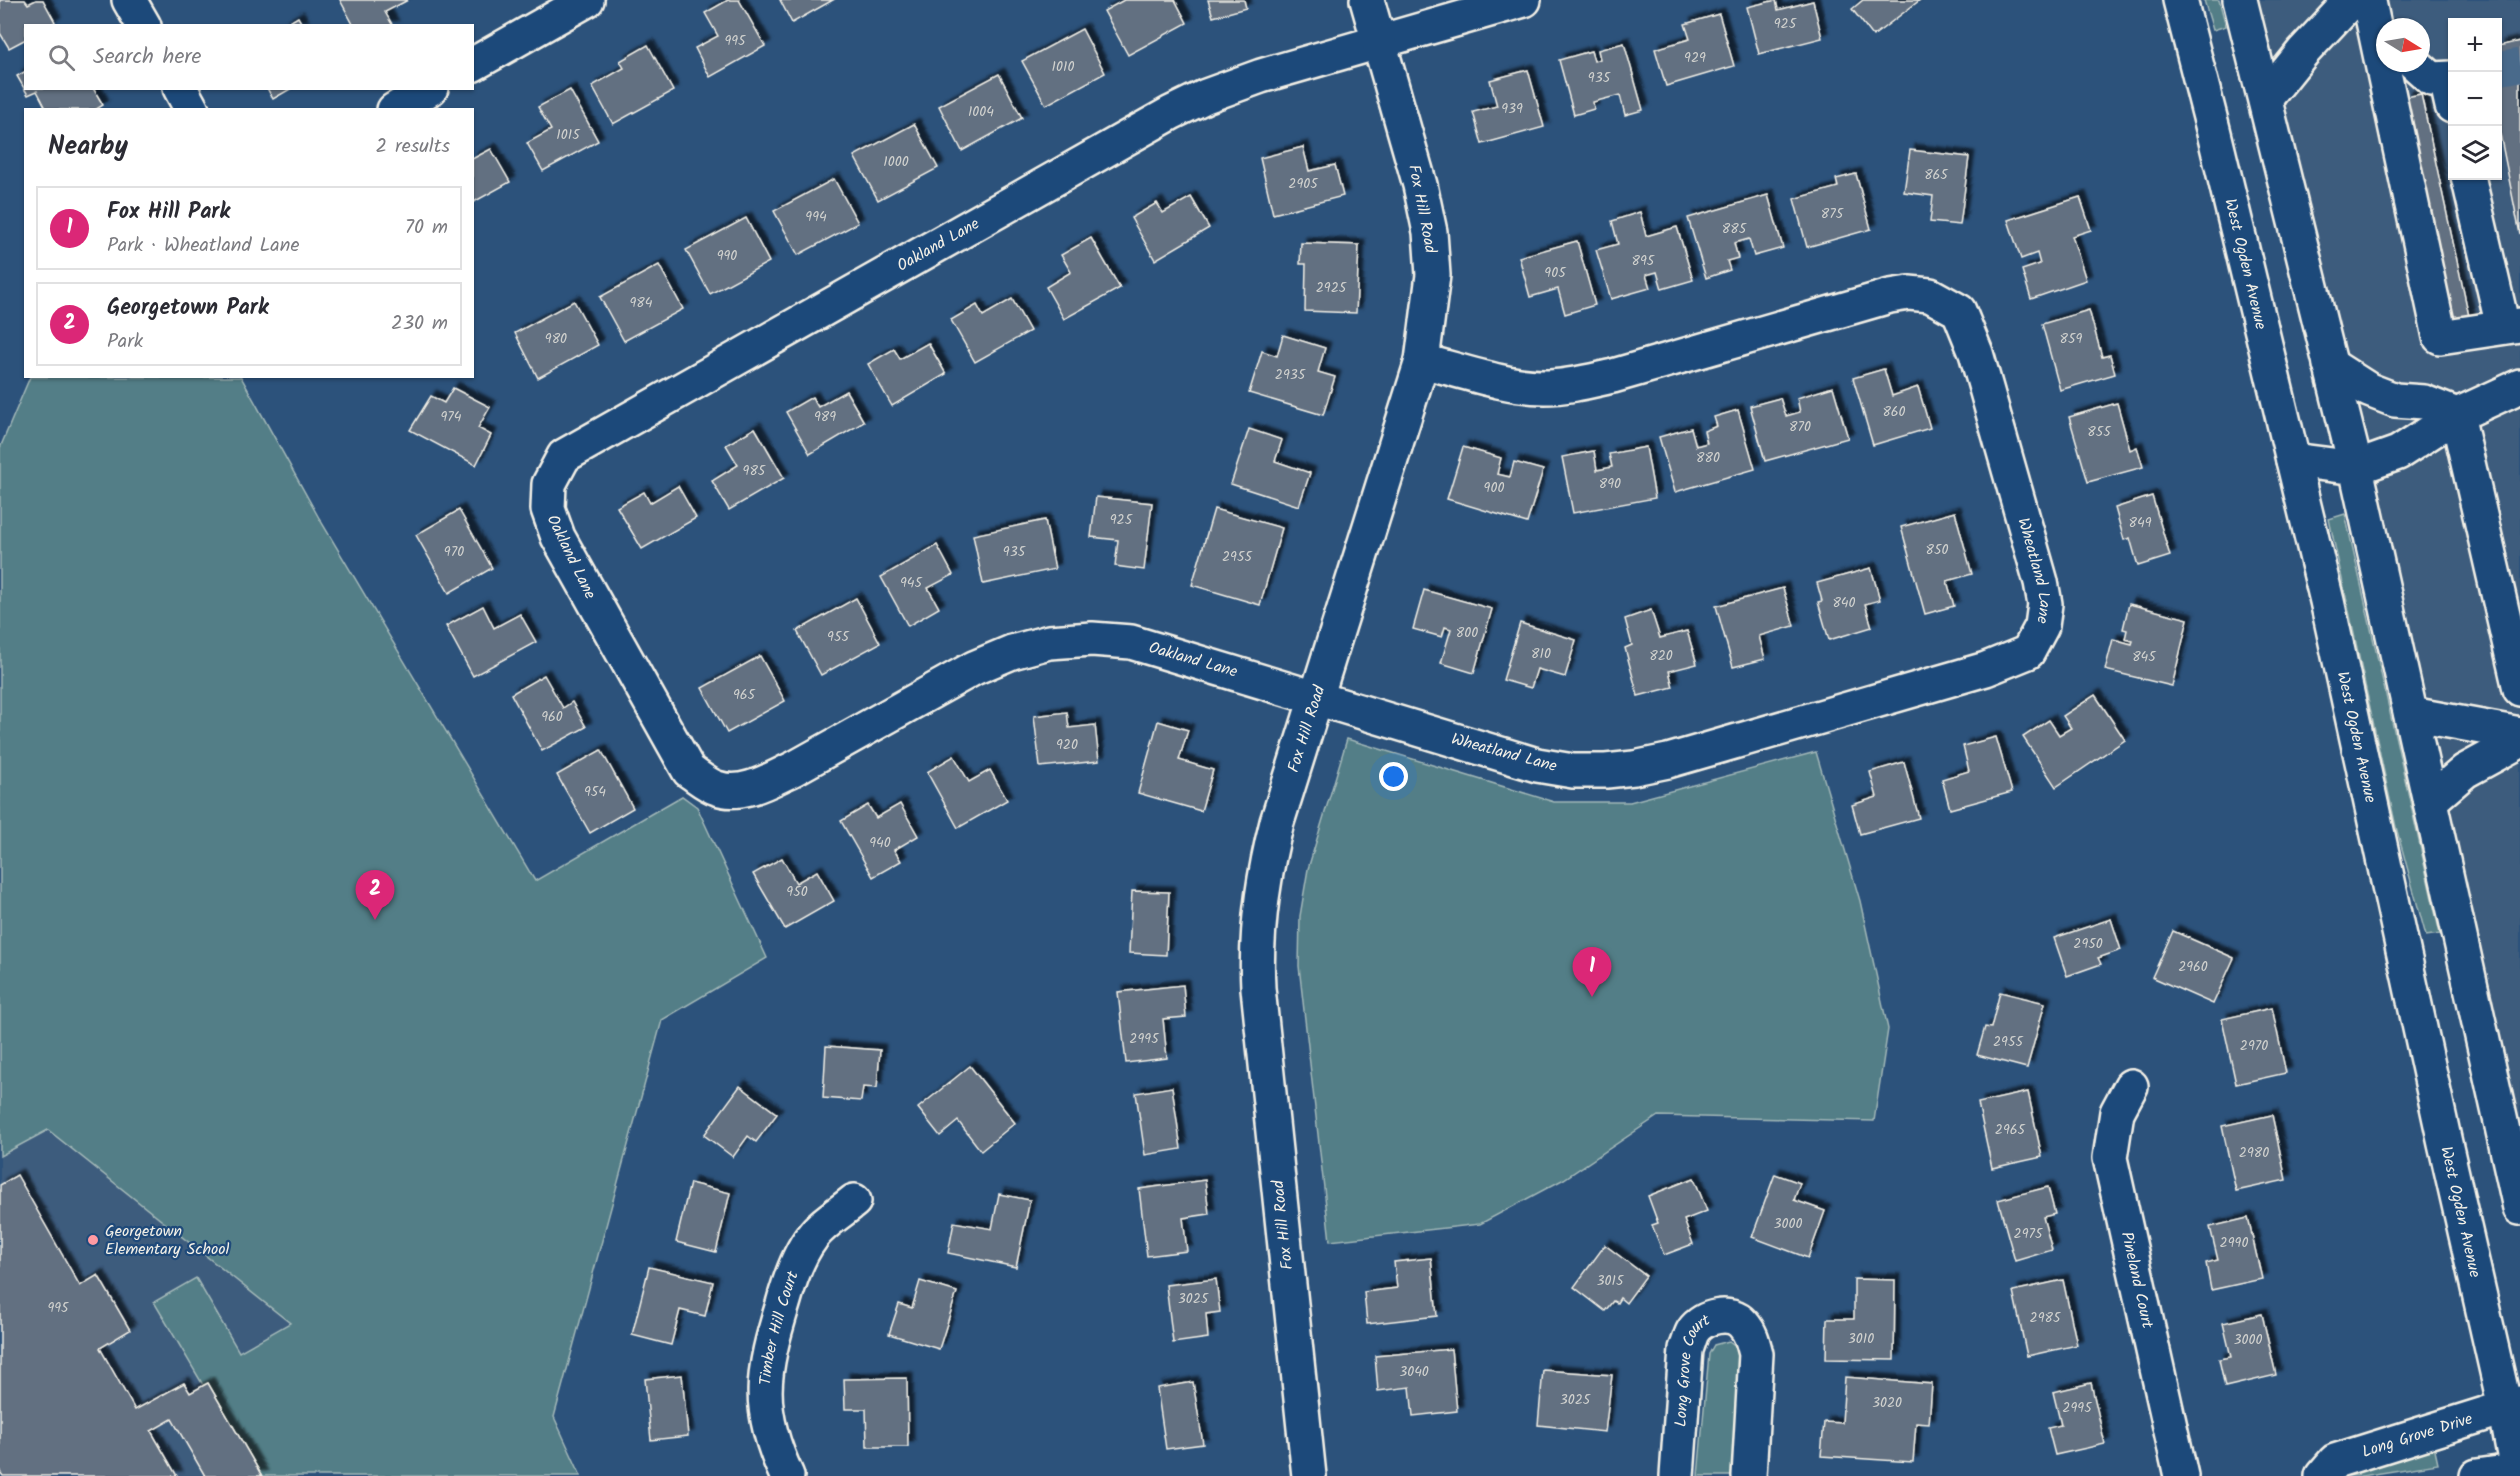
<!DOCTYPE html>
<html lang="en">
<head>
<meta charset="utf-8">
<style>
	body { margin:0; font-family:Kalam,sans-serif; background:#f2f2f3; color:#2b2b33 }
	.controls { position:absolute; right:18px; top:18px; display:grid; overflow:hidden; border-radius:0px; box-shadow:0 2px 4px #0004 }
	.controls button { width:54px; height:54px; display:grid; place-items:center; padding:0; border:0; border-bottom:2px solid #e1e1e2; background:#fff; color:#2b2b33; font:30px sans-serif }
	.compass { position:absolute; left:2376px; top:18px; width:54px; height:54px; border-radius:50%; background:#fff; box-shadow:0 2px 4px #0004; rotate:101deg }
	.you { position:absolute; left:1394px; top:777px; width:21px; height:21px; margin:-15px; border:4px solid #fff; border-radius:50%; background:#1a73e8; box-shadow:0 0 0 9px #1a73e833 }
	.badge { display:grid; place-items:center; width:39px; height:39px; border-radius:50%; background:#db2777; color:#fff; font-size:20px; font-weight:700 }
	.pin { position:absolute; translate:-50% -50px; filter:drop-shadow(0 2px 3px #0008) }
	.pin::after { content:''; position:absolute; top:32px; width:21px; height:18px; background:inherit; clip-path:polygon(0 0,100% 0,50% 100%) }
	.list { margin:0; padding:0; list-style:none }
	h2 { display:flex; justify-content:space-between; align-items:center; height:78px; margin:0; padding:0 24px; font-size:26px }
	h2 small { font-size:20px; font-weight:400; color:#7c7c81 }
	.list li { display:grid; grid-template-columns:39px 1fr auto; gap:18px; align-items:center; box-sizing:border-box; height:84px; margin:0 12px 12px; padding:0 12px; border:2px solid #e1e1e2; border-radius:0px }
	.list b { display:block; font-size:22px; white-space:nowrap }
	.list p { margin:0; font-size:20px; white-space:nowrap; color:#7c7c81 }
	.list em { font-size:20px; font-style:normal; color:#7c7c81 }
	.icon { flex:none; width:33px; height:33px; fill:none; stroke:currentColor; stroke-width:2; stroke-linecap:round; stroke-linejoin:round }
	.map { position:relative; flex:none; width:2520px; height:1476px; overflow:hidden }
	.search { position:absolute; background:#fff; box-shadow:0 2px 4px #0004; left:24px; top:24px; width:450px; height:66px; display:flex; align-items:center; gap:15px; box-sizing:border-box; padding:0 21px; border-radius:0px; color:#7c7c81; font-size:22px }
	.panel { position:absolute; background:#fff; box-shadow:0 2px 4px #0004; left:24px; top:108px; width:450px; height:270px; border-radius:0px }
	.map>svg:first-child { display:block }
	.built { fill:#3c5b7d; fill-rule:evenodd }
	.green { fill:#527e87; stroke:#a3b8b8; stroke-width:1.5 }
	.building { fill:#627081; stroke:#f4f1e8; stroke-width:1.5; filter:url(#shadow) }
	.lines { fill:none; stroke-linecap:round; stroke-linejoin:round }
	.minor-tunnel { stroke:#4a6a8b; stroke-width:33; stroke-dasharray:33 16; stroke-linecap:butt }
	.minor-casing { stroke:#f4f1e8; stroke-width:38 }
	.major-casing { stroke:#f4f1e8; stroke-width:38 }
	.minor { stroke:#1f4a7a; stroke-width:33 }
	.major { stroke:#1f4a7a; stroke-width:33 }
	.poi-dot { fill:#ff9aa2; stroke:#1f4a7a; stroke-width:2 }
	.labels { text-anchor:middle; dominant-baseline:central; stroke-width:4.5; stroke-linejoin:round; paint-order:stroke }
	.number-label { font-size:14px; fill:#d0d1ce }
	.street-label { font-size:16px; fill:#f4f1e8; stroke:#1f4a7a }
	.poi-label { font-size:16px; fill:#f4f1e8; stroke:#1f4a7a; text-anchor:start }
</style>
</head>
<body>
<div class="map">
<svg width="2520" height="1476" viewBox="0 0 2520 1476">
	<defs>
		<filter id="shadow"><feDropShadow dx="5.5" dy="-5.5" stdDeviation="1.5" flood-color="#0009"/></filter>
	</defs>
	<rect width="100%" height="100%" fill="#2c527b"/>
	<filter id="ink" filterUnits="userSpaceOnUse"><feTurbulence type="fractalNoise" baseFrequency=".0167" numOctaves="2"/><feDisplacementMap in="SourceGraphic" scale="12" xChannelSelector="R" yChannelSelector="G"/><feConvolveMatrix kernelMatrix="1 2 1 2 8 2 1 2 1" color-interpolation-filters="sRGB"/></filter>
	<g filter="url(#ink)">
		<g class="built">
			<path d="M2252,0H2520V1128L2509,1070ZM2452,22H2498V176H2452ZM2385,27H2421V63H2385Z"/>
			<path d="M48,1130L291,1324L376,1476H0V1156Z"/>
		</g>
		<g class="green">
			<path d="M2204,0H2219L2226,26L2213,30Z"/>
			<path d="M30,377H241L319,518L535,881L682,796L697,807L767,958L662,1020L554,1417L581,1476H262L208,1383L203,1385L154,1302L196,1278L239,1352L290,1323L48,1130L0,1156V448Z"/>
			<path d="M2345,514L2440,934L2426,936L2396,827L2329,519Z"/>
			<path d="M1347,739L1554,802H1630L1816,752L1860,901L1888,1029L1874,1121L1658,1116L1564,1179L1480,1224L1330,1241L1299,966L1300,916L1308,869Z"/>
			<path d="M1729,1341L1741,1350L1734,1476H1698L1709,1354L1714,1345Z"/>
			<path d="M2434,1446L2438,1464L2362,1476H2339Z"/>
		</g>
		<g class="building">
			<path d="M0,0H25L28,4L36,0H43L55,22L49,26H26V39L9,48L0,33Z"/>
			<path d="M340,0H408L385,12L393,26H354Z"/>
			<path d="M728,0H739L765,46L710,77L695,48L718,36L705,13Z"/>
			<path d="M780,0H833L792,23Z"/>
			<path d="M1124,0H1175L1187,23L1128,55L1104,11Z"/>
			<path d="M1208,0H1244L1246,8L1213,17Z"/>
			<path d="M1776,0L1778,10L1813,1L1822,38L1759,54L1747,7Z"/>
			<path d="M1863,0H1920L1873,36L1852,9Z"/>
			<path d="M1719,14L1734,66L1666,86L1655,49L1690,39L1685,24Z"/>
			<path d="M298,17L303,26H283Z"/>
			<path d="M1082,29L1105,73L1046,105L1022,61Z"/>
			<path d="M2520,41V234L2498,124V46Z"/>
			<path d="M1624,43L1643,110L1625,115L1620,95L1593,102L1594,109L1574,115L1559,60L1591,51L1594,61L1600,59L1598,50Z"/>
			<path d="M648,45L673,91L613,124L592,86L624,68L620,61Z"/>
			<path d="M1528,70L1544,127L1482,144L1473,112L1497,106L1490,80Z"/>
			<path d="M26,71V88H93L103,105L95,110H47L37,91L28,95L17,76Z"/>
			<path d="M999,74L1022,118L962,151L939,106Z"/>
			<path d="M267,88H292L273,99Z"/>
			<path d="M570,90L598,141L543,171L527,143L551,130L538,107Z"/>
			<path d="M2421,94L2470,321L2455,324L2406,97Z"/>
			<path d="M914,124L938,168L878,200L854,156Z"/>
			<path d="M1303,147L1309,171L1335,165L1343,196L1273,214L1260,158Z"/>
			<path d="M491,149L510,182L472,203V159Z"/>
			<path d="M1910,150L1969,157L1960,225L1930,222L1933,196L1904,192Z"/>
			<path d="M1856,174L1871,229L1807,247L1794,199L1838,187L1836,179Z"/>
			<path d="M834,179L858,223L798,255L774,211Z"/>
			<path d="M1768,195L1783,248L1754,256L1749,239L1734,243L1738,258L1727,261L1730,270L1706,278L1688,218Z"/>
			<path d="M1191,197L1209,228L1155,260L1131,218L1157,203L1163,213Z"/>
			<path d="M2080,197L2091,230L2072,236L2086,280L2031,299L2022,270L2040,264L2037,253L2021,259L2008,220Z"/>
			<path d="M1640,212L1646,236L1677,227L1693,280L1662,289L1657,272L1646,275L1650,288L1611,299L1596,250L1618,244L1612,221Z"/>
			<path d="M746,218L769,262L710,294L686,250Z"/>
			<path d="M1091,238L1120,288L1064,319L1046,287L1071,272L1061,255Z"/>
			<path d="M1577,241L1595,305L1565,314L1558,289L1530,297L1519,257Z"/>
			<path d="M1301,243L1359,245L1356,313L1305,311L1306,264H1300Z"/>
			<path d="M659,265L683,309L624,341L600,297Z"/>
			<path d="M1012,299L1030,331L975,362L951,320L977,305L983,316Z"/>
			<path d="M574,301L598,345L538,378L515,333Z"/>
			<path d="M2089,310L2102,357L2110,355L2115,374L2060,390L2042,324Z"/>
			<path d="M1283,335L1325,348L1318,372L1335,377L1323,415L1249,393L1262,351L1277,356Z"/>
			<path d="M928,343L946,374L892,406L868,364L894,349L900,359Z"/>
			<path d="M1884,369L1892,396L1918,387L1930,428L1873,445L1853,378Z"/>
			<path d="M1833,387L1848,438L1765,461L1750,406L1780,398L1786,416L1800,412L1797,398Z"/>
			<path d="M453,388L490,407L478,428L491,435L476,465L410,430L431,396L444,403Z"/>
			<path d="M846,391L864,422L810,454L786,412L812,397L818,407Z"/>
			<path d="M2117,403L2130,450L2137,447L2143,467L2088,482L2069,417Z"/>
			<path d="M1738,410L1755,469L1675,492L1659,437L1691,428L1696,446L1707,443L1704,431L1717,426L1714,417Z"/>
			<path d="M755,428L784,478L729,510L712,481L738,465L726,445Z"/>
			<path d="M1249,429L1282,440L1275,461L1310,473L1299,506L1231,484Z"/>
			<path d="M1463,447L1501,458L1497,474L1510,477L1514,462L1543,470L1527,523L1447,499Z"/>
			<path d="M1646,447L1655,498L1573,513L1562,457L1594,451L1597,470L1612,467L1609,454Z"/>
			<path d="M678,486L696,518L642,549L617,507L644,492L650,503Z"/>
			<path d="M2152,496L2170,556L2138,566L2130,538L2124,540L2115,508Z"/>
			<path d="M1096,497L1152,503L1144,570L1115,566L1118,540L1091,537Z"/>
			<path d="M1214,509L1282,528L1260,605L1192,585Z"/>
			<path d="M459,510L492,568L449,593L416,535Z"/>
			<path d="M1955,512L1972,574L1947,581L1954,606L1925,614L1901,527Z"/>
			<path d="M1045,520L1055,569L983,584L973,535Z"/>
			<path d="M937,545L953,575L928,588L939,608L908,626L881,577Z"/>
			<path d="M1871,568L1880,600L1865,604L1872,627L1829,640L1818,602L1822,601L1817,583Z"/>
			<path d="M1783,588L1794,626L1759,636L1765,659L1733,667L1716,606Z"/>
			<path d="M1424,590L1492,609L1474,673L1441,663L1451,629L1445,627L1442,637L1413,629Z"/>
			<path d="M856,598L880,643L821,675L797,631Z"/>
			<path d="M2129,604L2188,619L2172,686L2105,670L2113,639L2132,644L2133,641L2125,639L2127,630L2123,629Z"/>
			<path d="M483,606L494,628L520,614L536,642L473,676L446,626Z"/>
			<path d="M1651,610L1660,638L1687,631L1697,664L1669,671L1673,687L1638,696L1625,648L1632,645L1625,619Z"/>
			<path d="M1520,623L1576,640L1565,677L1537,669L1531,688L1503,680Z"/>
			<path d="M760,656L785,701L727,733L702,688Z"/>
			<path d="M544,675L563,708L572,702L586,727L542,751L511,694Z"/>
			<path d="M2095,695L2125,740L2056,787L2023,737L2049,720L2059,735L2071,728L2063,716Z"/>
			<path d="M1067,712L1069,728L1095,725L1099,761L1040,767L1034,716Z"/>
			<path d="M1158,721L1188,730L1179,760L1213,770L1201,811L1138,793Z"/>
			<path d="M1996,737L2012,792L1950,809L1942,779L1969,771L1963,746Z"/>
			<path d="M601,750L633,808L590,833L557,775Z"/>
			<path d="M954,756L969,782L990,770L1007,800L958,828L927,772Z"/>
			<path d="M1904,762L1919,818L1860,834L1852,805L1877,797L1870,772Z"/>
			<path d="M900,804L918,836L894,850L901,861L873,877L841,821L868,805L876,818Z"/>
			<path d="M782,858L796,883L817,871L834,901L785,929L753,874Z"/>
			<path d="M1132,891L1169,892L1166,955L1129,953Z"/>
			<path d="M2111,919L2121,950L2098,958L2101,964L2067,976L2054,938Z"/>
			<path d="M2173,931L2234,958L2213,1004L2152,977Z"/>
			<path d="M1183,985L1186,1017L1163,1019L1167,1058L1126,1063L1118,992Z"/>
			<path d="M2000,992L2045,1003L2027,1068L1977,1055L1985,1027L1991,1028Z"/>
			<path d="M2272,1008L2286,1073L2236,1084L2222,1019Z"/>
			<path d="M826,1046L880,1050L877,1088L863,1087L861,1101L823,1098Z"/>
			<path d="M970,1066L1015,1123L981,1151L958,1121L940,1136L918,1108Z"/>
			<path d="M740,1086L777,1114L756,1142L748,1136L733,1157L704,1135Z"/>
			<path d="M1172,1087L1181,1149L1145,1155L1136,1093Z"/>
			<path d="M2028,1092L2042,1157L1992,1168L1978,1103Z"/>
			<path d="M2272,1115L2286,1180L2236,1191L2222,1126Z"/>
			<path d="M1775,1174L1800,1183L1794,1200L1825,1211L1808,1258L1752,1237Z"/>
			<path d="M17,1175L80,1286L98,1275L130,1330L100,1348L135,1410L184,1383L190,1393L208,1383L262,1476H205L172,1419L151,1431L177,1476H3L0,1472V1185Z"/>
			<path d="M1694,1178L1707,1211L1684,1220L1693,1244L1664,1255L1652,1225L1658,1223L1648,1196Z"/>
			<path d="M1205,1180L1209,1214L1183,1218L1187,1251L1147,1256L1139,1189Z"/>
			<path d="M690,1183L730,1193L716,1252L676,1242Z"/>
			<path d="M2048,1187L2055,1214L2043,1217L2052,1250L2015,1261L1998,1200Z"/>
			<path d="M999,1194L1030,1200L1016,1267L948,1253L954,1222L992,1229Z"/>
			<path d="M2248,1218L2262,1279L2211,1290L2206,1263L2218,1260L2210,1227Z"/>
			<path d="M1605,1245L1646,1276L1626,1303L1620,1298L1617,1303L1613,1301L1605,1311L1574,1287Z"/>
			<path d="M1431,1258L1437,1316L1367,1324L1364,1292L1397,1288L1394,1262Z"/>
			<path d="M649,1267L713,1282L705,1316L680,1310L671,1345L632,1335Z"/>
			<path d="M1216,1279L1220,1312L1206,1314L1208,1338L1173,1343L1166,1285Z"/>
			<path d="M1854,1279L1895,1280L1894,1360L1826,1359L1827,1319H1854Z"/>
			<path d="M2063,1280L2077,1345L2027,1356L2013,1291Z"/>
			<path d="M920,1281L957,1292L939,1349L889,1334L899,1304L912,1308Z"/>
			<path d="M2262,1314L2276,1375L2225,1387L2219,1359L2231,1357L2223,1323Z"/>
			<path d="M1451,1349L1457,1411L1413,1416L1410,1387L1378,1391L1375,1356Z"/>
			<path d="M1543,1370L1612,1375L1605,1432L1538,1425Z"/>
			<path d="M682,1375L688,1436L651,1440L645,1379Z"/>
			<path d="M1845,1377L1932,1384L1929,1424L1916,1423L1913,1462L1821,1456L1824,1422L1842,1423Z"/>
			<path d="M907,1378L908,1447H867L866,1409H845L844,1379Z"/>
			<path d="M1193,1382L1203,1444L1166,1449L1157,1388Z"/>
			<path d="M2091,1383L2105,1444L2055,1455L2048,1428L2061,1425L2053,1392Z"/>
		</g>
		<g class="lines">
			<path class="minor-tunnel" d="M2498,69L2520,65"/>
			<defs>
				<g id="minor">
					<path d="M129,0L144,26"/>
					<path d="M2369,2L2440,337L2520,325"/>
					<path d="M2414,63L2432,79L2452,78"/>
					<path d="M472,65L587,0"/>
					<path d="M2446,79L2452,106"/>
					<path d="M180,88L192,110"/>
					<path d="M2266,98L2303,52L2345,7"/>
					<path d="M394,110L431,88"/>
					<path d="M2468,176L2503,327"/>
					<path id="s1" d="M1422,361C1459,370 1506,387 1545,387C1568,387 1590,381 1613,376L1890,296L1909,293L1930,295L1959,311L1976,353L2041,582L2045,604L2042,626L2028,652L1986,669L1668,761L1634,768L1606,771H1573L1537,765L1131,642L1092,639L1049,642L1012,652L974,668L793,769C770,780 742,797 717,788C707,785 697,776 689,771L558,537L548,509L549,484L564,456L1171,113L1206,96L1261,76L1524,0"/>
					<path d="M2330,365L2369,390L2395,400L2424,402L2457,415"/>
					<path d="M2457,415L2520,689"/>
					<path d="M2356,468L2398,453L2457,415L2520,386"/>
					<path d="M2411,714L2520,734"/>
					<path d="M2430,801L2465,771L2520,741"/>
					<path id="s2" d="M2131,1086L2117,1112L2110,1158L2181,1476"/>
					<path id="s3" d="M787,1476C755,1408 762,1372 783,1304C789,1282 798,1255 812,1237C822,1223 841,1212 854,1201"/>
					<path id="s4" d="M1309,1476L1258,988C1255,932 1263,877 1277,822L1422,361L1433,275L1430,232L1420,185L1367,0"/>
					<path id="s5" d="M1677,1476L1686,1349C1689,1343 1690,1336 1693,1331C1703,1316 1731,1310 1743,1324C1751,1333 1753,1342 1756,1354L1749,1476"/>
					<path id="s6" d="M2322,1476L2335,1461L2520,1403"/>
					<path d="M2477,1476L2520,1470"/>
				</g>
				<g id="major">
					<path id="s7" d="M2180,0L2213,129L2327,601L2445,1143L2505,1407L2518,1476"/>
					<path d="M2240,0L2356,468L2520,1208"/>
					<path d="M2293,460L2356,468"/>
				</g>
			</defs>
			<use href="#minor" class="minor-casing"/>
			<use href="#major" class="major-casing"/>
			<use href="#minor" class="minor"/>
			<use href="#major" class="major"/>
		</g>
	</g>
	<circle class="poi-dot" cx="93" cy="1240" r="6"/>
	<g class="labels">
		<g class="number-label">
			<text x="1785" y="24">925</text>
			<text x="735" y="41">995</text>
			<text x="1695" y="58">929</text>
			<text x="1063" y="67">1010</text>
			<text x="1599" y="78">935</text>
			<text x="1512" y="109">939</text>
			<text x="981" y="112">1004</text>
			<text x="568" y="135">1015</text>
			<text x="896" y="162">1000</text>
			<text x="1936" y="175">865</text>
			<text x="1303" y="184">2905</text>
			<text x="1832" y="214">875</text>
			<text x="816" y="217">994</text>
			<text x="1734" y="229">885</text>
			<text x="727" y="256">990</text>
			<text x="1643" y="261">895</text>
			<text x="1555" y="273">905</text>
			<text x="1331" y="288">2925</text>
			<text x="641" y="303">984</text>
			<text x="556" y="339">980</text>
			<text x="2071" y="339">859</text>
			<text x="1290" y="375">2935</text>
			<text x="1894" y="412">860</text>
			<text x="451" y="417">974</text>
			<text x="825" y="417">989</text>
			<text x="1800" y="427">870</text>
			<text x="2099" y="432">855</text>
			<text x="1708" y="458">880</text>
			<text x="754" y="471">985</text>
			<text x="1610" y="484">890</text>
			<text x="1494" y="488">900</text>
			<text x="1121" y="520">925</text>
			<text x="2140" y="523">849</text>
			<text x="1937" y="550">850</text>
			<text x="454" y="552">970</text>
			<text x="1014" y="552">935</text>
			<text x="1237" y="557">2955</text>
			<text x="911" y="583">945</text>
			<text x="1844" y="603">840</text>
			<text x="1467" y="633">800</text>
			<text x="838" y="637">955</text>
			<text x="1541" y="654">810</text>
			<text x="1661" y="656">820</text>
			<text x="2144" y="657">845</text>
			<text x="744" y="695">965</text>
			<text x="552" y="717">960</text>
			<text x="1067" y="745">920</text>
			<text x="595" y="792">954</text>
			<text x="880" y="843">940</text>
			<text x="797" y="892">950</text>
			<text x="2088" y="944">2950</text>
			<text x="2193" y="967">2960</text>
			<text x="1144" y="1039">2995</text>
			<text x="2008" y="1042">2955</text>
			<text x="2254" y="1046">2970</text>
			<text x="2010" y="1130">2965</text>
			<text x="2254" y="1153">2980</text>
			<text x="1788" y="1224">3000</text>
			<text x="2028" y="1234">2975</text>
			<text x="2234" y="1243">2990</text>
			<text x="1610" y="1281">3015</text>
			<text x="1193" y="1299">3025</text>
			<text x="58" y="1308">995</text>
			<text x="2045" y="1318">2985</text>
			<text x="1861" y="1339">3010</text>
			<text x="2248" y="1340">3000</text>
			<text x="1414" y="1372">3040</text>
			<text x="1575" y="1400">3025</text>
			<text x="1887" y="1403">3020</text>
			<text x="2077" y="1408">2995</text>
		</g>
		<g class="street-label">
			<text transform="translate(1422 209) rotate(79)">Fox Hill Road</text>
			<text stroke="none"><textPath href="#s1" startOffset="3114">Oakland Lane</textPath></text>
			<text stroke="none"><textPath href="#s7" startOffset="272">West Ogden Avenue</textPath></text>
			<text transform="translate(571 557) rotate(64)">Oakland Lane</text>
			<text stroke="none"><textPath href="#s1" startOffset="828">Wheatland Lane</textPath></text>
			<text transform="translate(1193 660) rotate(16)">Oakland Lane</text>
			<text stroke="none"><textPath href="#s4" startOffset="756">Fox Hill Road</textPath></text>
			<text stroke="none"><textPath href="#s7" startOffset="758">West Ogden Avenue</textPath></text>
			<text transform="translate(1504 753) rotate(15)">Wheatland Lane</text>
			<text stroke="none"><textPath href="#s7" startOffset="1244">West Ogden Avenue</textPath></text>
			<text transform="translate(1283 1225) rotate(-96)">Fox Hill Road</text>
			<text stroke="none"><textPath href="#s2" startOffset="201">Pineland Court</textPath></text>
			<text stroke="none"><textPath href="#s3" startOffset="153">Timber Hill Court</textPath></text>
			<text stroke="none"><textPath href="#s5" startOffset="108">Long Grove Court</textPath></text>
			<text stroke="none"><textPath href="#s6" startOffset="106">Long Grove Drive</textPath></text>
		</g>
		<g class="poi-label">
			<text x="105" y="1231">Georgetown<tspan x="105" dy="18">Elementary School</tspan></text>
		</g>
	</g>
</svg>
<div class="controls">
<button>+</button>
<button>−</button>
<button><svg class="icon" aria-label="layers" viewBox="0 0 24 24"><path d="M12 4l9 5-9 5-9-5zM3 14l9 5 9-5"/></svg></button>
</div>
<svg class="compass" viewBox="-18 -18 36 36"><path d="M0-13l5 13h-10z" fill="#e53935"/><path d="M0 13l5-13h-10z" fill="#7c7c81"/></svg>
<div class="you"></div>
<div class="pin badge" style="left:1592px;top:997px">1</div>
<div class="pin badge" style="left:375px;top:920px">2</div>
<div class="search"><svg class="icon" aria-label="search" viewBox="0 0 24 24"><circle cx="10" cy="10" r="6"/><path d="M15 15l6 6"/></svg>Search here</div>
<section class="panel">
<h2>Nearby<small>2 results</small></h2>
<ul class="list">
<li><span class="badge">1</span><div><b>Fox Hill Park</b><p>Park · Wheatland Lane</p></div><em>70 m</em></li>
<li><span class="badge">2</span><div><b>Georgetown Park</b><p>Park</p></div><em>230 m</em></li>
</ul>
</section>
</div>
</body>
</html>
